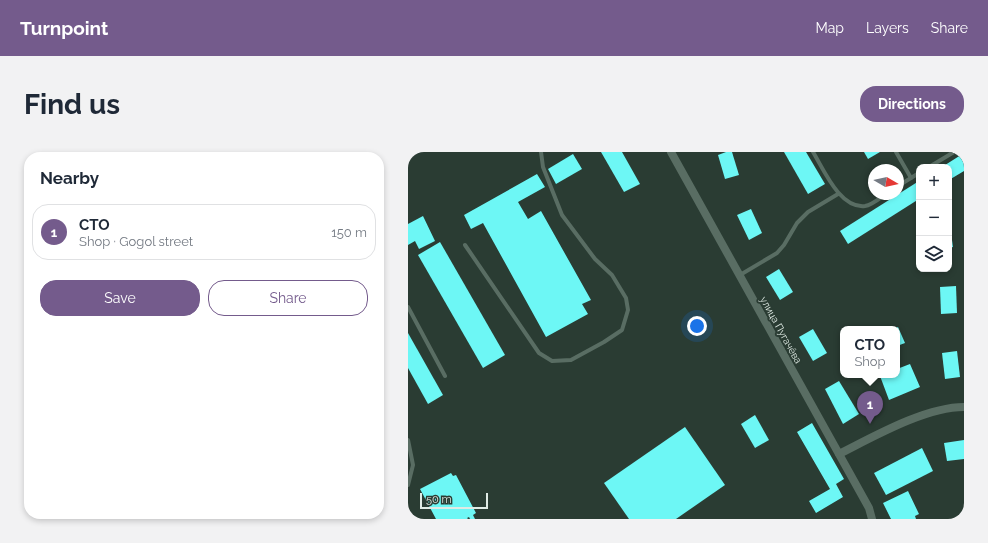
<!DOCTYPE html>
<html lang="en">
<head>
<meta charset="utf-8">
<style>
	body { margin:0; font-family:Raleway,sans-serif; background:#f2f2f3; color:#1f2937 }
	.controls { position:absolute; right:12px; top:12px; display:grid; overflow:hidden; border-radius:8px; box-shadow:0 2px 6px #0003 }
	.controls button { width:36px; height:36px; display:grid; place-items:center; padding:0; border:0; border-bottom:1px solid #e0e1e3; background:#fff; color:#1f2937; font:20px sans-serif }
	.compass { position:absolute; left:460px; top:12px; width:36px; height:36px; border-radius:50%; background:#fff; box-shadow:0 2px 6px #0003; rotate:99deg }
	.scale { position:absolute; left:12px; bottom:10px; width:68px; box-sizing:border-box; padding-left:4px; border:2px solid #e0ebe5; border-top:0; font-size:11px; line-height:14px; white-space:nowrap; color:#e0ebe5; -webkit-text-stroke:3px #2a3c33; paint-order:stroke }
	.you { position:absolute; left:289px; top:174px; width:14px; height:14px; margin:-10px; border:3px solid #fff; border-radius:50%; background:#1a73e8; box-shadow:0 0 0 6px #1a73e833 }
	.badge { display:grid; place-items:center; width:26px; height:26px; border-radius:50%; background:#745b8c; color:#fff; font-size:13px; font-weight:700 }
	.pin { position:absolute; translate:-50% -33px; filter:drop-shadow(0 1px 2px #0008) }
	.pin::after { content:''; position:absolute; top:21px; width:14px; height:12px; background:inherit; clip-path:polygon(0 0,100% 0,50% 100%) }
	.popup { position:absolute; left:432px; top:174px; width:60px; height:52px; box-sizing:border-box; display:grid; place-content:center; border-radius:8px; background:#fff; filter:drop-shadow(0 1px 3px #0005); font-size:13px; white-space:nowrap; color:#747a83 }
	.popup b { font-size:15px; color:#1f2937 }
	.popup::after { content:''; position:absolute; left:50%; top:100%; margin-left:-8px; border:8px solid transparent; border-top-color:#fff }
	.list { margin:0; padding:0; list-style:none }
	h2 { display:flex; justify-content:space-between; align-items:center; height:52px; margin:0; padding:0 16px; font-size:17px }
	h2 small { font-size:13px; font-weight:400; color:#747a83 }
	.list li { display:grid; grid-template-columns:26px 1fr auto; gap:12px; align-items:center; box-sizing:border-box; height:56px; margin:0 8px 8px; padding:0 8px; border:1px solid #e0e1e3; border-radius:16px }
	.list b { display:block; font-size:15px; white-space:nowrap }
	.list p { margin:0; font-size:13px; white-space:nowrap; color:#747a83 }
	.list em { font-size:13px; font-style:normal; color:#747a83 }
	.actions { display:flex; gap:8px; padding:12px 16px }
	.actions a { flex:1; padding:9px 0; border:1px solid #745b8c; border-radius:16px; text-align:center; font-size:14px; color:#745b8c }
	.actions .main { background:#745b8c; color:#fff }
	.icon { flex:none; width:22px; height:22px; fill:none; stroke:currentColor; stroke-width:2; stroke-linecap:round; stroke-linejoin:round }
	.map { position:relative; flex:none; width:556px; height:367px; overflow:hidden; border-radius:16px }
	header { display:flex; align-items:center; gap:24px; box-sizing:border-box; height:56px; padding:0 20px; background:#745b8c; color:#fff }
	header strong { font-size:19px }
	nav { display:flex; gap:22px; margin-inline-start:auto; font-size:14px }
	.intro { display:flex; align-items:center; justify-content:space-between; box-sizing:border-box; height:96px; padding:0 24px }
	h1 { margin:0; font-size:28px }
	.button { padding:10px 18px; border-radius:16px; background:#745b8c; color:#fff; font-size:14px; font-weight:700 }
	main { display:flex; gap:24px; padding:0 24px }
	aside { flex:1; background:#fff; border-radius:16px; box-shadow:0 2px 6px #0003 }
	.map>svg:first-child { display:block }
	.building { fill:#6df7f5 }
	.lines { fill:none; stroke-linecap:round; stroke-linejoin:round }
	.lane { stroke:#596d63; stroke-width:4 }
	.street { stroke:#596d63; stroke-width:8 }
	.labels { text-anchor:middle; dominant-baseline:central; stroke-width:4; stroke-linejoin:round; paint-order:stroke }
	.street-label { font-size:10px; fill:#e0ebe5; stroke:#2a3c33 }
</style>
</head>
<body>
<header>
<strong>Turnpoint</strong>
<nav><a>Map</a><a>Layers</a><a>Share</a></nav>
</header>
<div class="intro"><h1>Find us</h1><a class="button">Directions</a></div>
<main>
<aside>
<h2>Nearby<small></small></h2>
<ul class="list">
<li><span class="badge">1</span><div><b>СТО</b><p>Shop · Gogol street</p></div><em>150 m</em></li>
</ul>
<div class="actions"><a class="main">Save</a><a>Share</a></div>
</aside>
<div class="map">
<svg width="556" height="367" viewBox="0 0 556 367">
	<rect width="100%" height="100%" fill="#2a3c33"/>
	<g class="building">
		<path d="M193,0H214L232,32L216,40Z"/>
		<path d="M318,0H324L331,23L317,27L310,3Z"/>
		<path d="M376,0H398L417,32L400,42Z"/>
		<path d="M456,0H472L460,7Z"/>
		<path d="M556,1V19L541,28V15H534Z"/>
		<path d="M165,2L174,17L148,32L140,17Z"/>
		<path d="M129,22L137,35L110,50L120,67L133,59L183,148L174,152L180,162L138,185L75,71L63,77L56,63Z"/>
		<path d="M511,29V47L440,92L432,79Z"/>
		<path d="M343,57L354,81L341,88L329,63Z"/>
		<path d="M15,64L27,89L11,97L7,89L0,93V72Z"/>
		<path d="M542,74L545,95L541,96V75Z"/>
		<path d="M32,90L97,203L75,216L10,103Z"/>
		<path d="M371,117L385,140L372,148L358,125Z"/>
		<path d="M548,134L549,161L533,162L532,135Z"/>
		<path d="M490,175L497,191L489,194V177H485Z"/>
		<path d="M405,177L419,201L405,209L391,185Z"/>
		<path d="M0,181L35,243L20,252L0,216Z"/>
		<path d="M549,199L552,225L537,227L534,201Z"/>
		<path d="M502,212L512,235L481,248L472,224L475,223H489V217Z"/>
		<path d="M431,229L451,262L435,272L417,237Z"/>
		<path d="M347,263L361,288L347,296L333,272Z"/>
		<path d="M404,271L436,327L428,332L435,345L408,361L401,349L422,337L389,280Z"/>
		<path d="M277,275L317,333L268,367H221L196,331Z"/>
		<path d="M556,288V307L539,309L536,291Z"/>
		<path d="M514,296L525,319L478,343L466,321Z"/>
		<path d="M43,321L45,324L48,323L68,361L65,363L67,367H62L61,365L59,366L60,367H28L12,337Z"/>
		<path d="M500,339L511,362L507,364L508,367H483L475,351Z"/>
	</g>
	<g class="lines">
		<g class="lane">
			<path d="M405,0C416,18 432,57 457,54C464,53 472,46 478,42"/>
			<path d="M488,0L503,26"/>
			<path d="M521,15L546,0"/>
			<path d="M490,34L511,21"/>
			<path d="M57,93L131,201L144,209L163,208L196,190L214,178L220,158L218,146L204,123L187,107L154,63L135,15L133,0"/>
			<path d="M332,123L369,101L376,93L389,71L400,60L430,42"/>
			<path d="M0,155L37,224"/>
			<path d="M0,288L5,313L0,333"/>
		</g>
		<g class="street">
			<path d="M263,0L461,356L464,367"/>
			<path d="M431,302C465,285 517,255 556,255"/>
		</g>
	</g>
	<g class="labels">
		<g class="street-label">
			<text transform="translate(373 178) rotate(61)">улица Пугачёва</text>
		</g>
	</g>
</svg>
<div class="controls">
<button>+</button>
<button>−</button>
<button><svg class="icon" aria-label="layers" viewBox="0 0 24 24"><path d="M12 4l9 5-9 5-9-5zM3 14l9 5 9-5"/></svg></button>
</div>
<svg class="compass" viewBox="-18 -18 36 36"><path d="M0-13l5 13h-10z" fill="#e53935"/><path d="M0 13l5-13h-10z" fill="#747a83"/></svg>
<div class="scale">50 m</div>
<div class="you"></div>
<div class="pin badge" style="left:462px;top:272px">1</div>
<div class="popup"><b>СТО</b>Shop</div>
</div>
</main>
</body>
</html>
